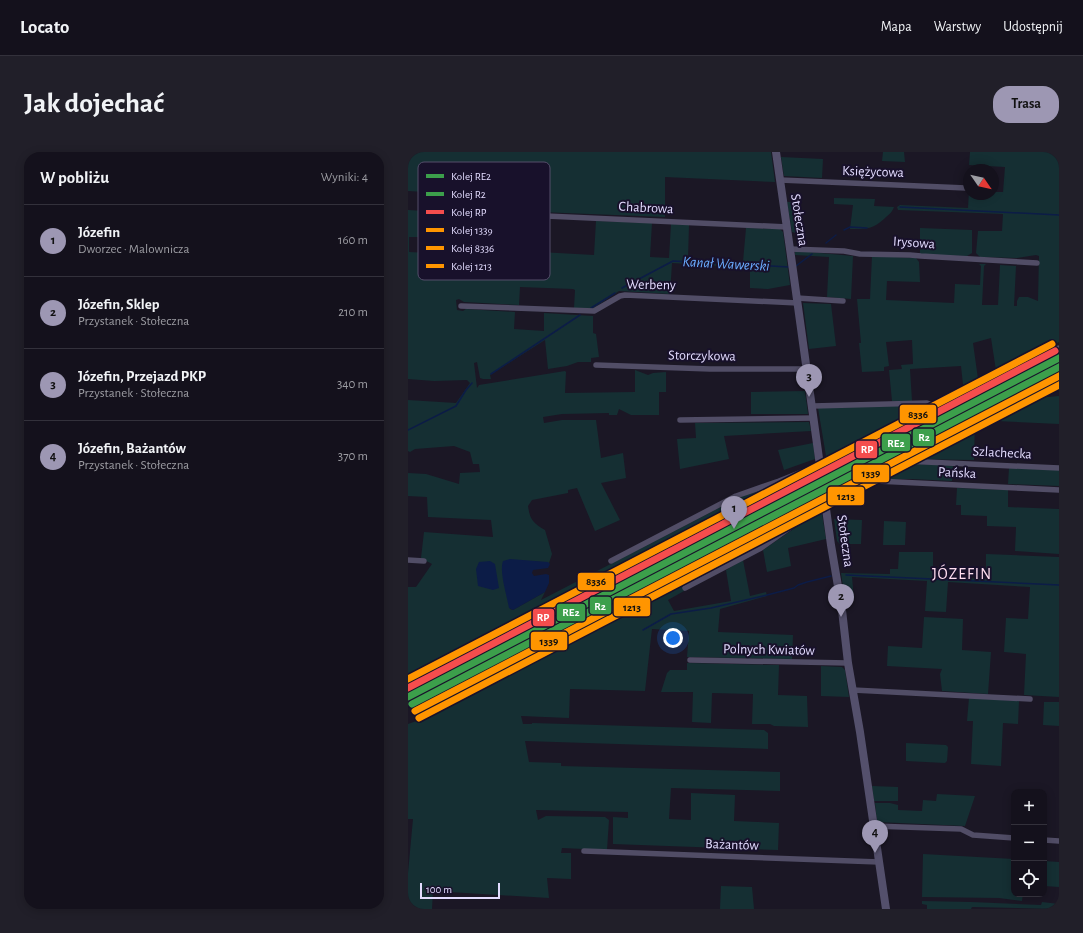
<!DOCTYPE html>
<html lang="pl">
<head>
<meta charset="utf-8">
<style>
	body { margin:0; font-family:"Alegreya Sans",sans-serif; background:#211f29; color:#f1f3f6 }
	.controls { position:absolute; right:12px; bottom:12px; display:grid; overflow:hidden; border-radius:8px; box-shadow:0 2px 10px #0003 }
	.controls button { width:36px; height:36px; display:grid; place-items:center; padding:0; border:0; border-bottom:1px solid #33313b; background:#14111c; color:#f1f3f6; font:20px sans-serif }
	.compass { position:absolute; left:555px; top:12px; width:36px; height:36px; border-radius:50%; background:#14111c; box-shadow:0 2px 10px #0003; rotate:124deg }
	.scale { position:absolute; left:12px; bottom:10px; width:80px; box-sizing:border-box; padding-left:4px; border:2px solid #e3dcff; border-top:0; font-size:11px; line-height:14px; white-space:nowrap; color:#e3dcff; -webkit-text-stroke:3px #18112b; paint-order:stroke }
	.you { position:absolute; left:265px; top:486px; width:14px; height:14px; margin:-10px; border:3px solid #fff; border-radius:50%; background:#1a73e8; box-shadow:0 0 0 6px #1a73e833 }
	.badge { display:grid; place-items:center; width:26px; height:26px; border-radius:50%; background:#9d97b3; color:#111; font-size:13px; font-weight:700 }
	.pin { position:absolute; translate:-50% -33px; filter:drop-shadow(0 1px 2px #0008) }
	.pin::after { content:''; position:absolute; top:21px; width:14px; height:12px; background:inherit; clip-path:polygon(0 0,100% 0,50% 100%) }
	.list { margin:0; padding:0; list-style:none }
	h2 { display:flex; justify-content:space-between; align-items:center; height:52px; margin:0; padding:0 16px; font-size:17px }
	h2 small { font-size:13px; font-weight:400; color:#9d9da3 }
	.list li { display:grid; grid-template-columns:26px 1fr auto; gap:12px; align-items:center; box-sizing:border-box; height:72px; padding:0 16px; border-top:1px solid #33313b }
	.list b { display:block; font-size:15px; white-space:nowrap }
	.list p { margin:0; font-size:13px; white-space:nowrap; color:#9d9da3 }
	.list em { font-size:13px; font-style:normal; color:#9d9da3 }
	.icon { flex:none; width:22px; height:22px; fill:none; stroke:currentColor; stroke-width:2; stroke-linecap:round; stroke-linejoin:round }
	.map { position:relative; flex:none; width:651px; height:757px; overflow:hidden; border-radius:16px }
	header { display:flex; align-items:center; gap:24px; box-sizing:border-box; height:56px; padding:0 20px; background:#14111c; border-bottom:1px solid #33313b }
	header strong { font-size:19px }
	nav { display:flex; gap:22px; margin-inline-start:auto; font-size:14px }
	.intro { display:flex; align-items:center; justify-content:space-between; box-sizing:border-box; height:96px; padding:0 24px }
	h1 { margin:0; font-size:28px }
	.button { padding:10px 18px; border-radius:16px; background:#9d97b3; color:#111; font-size:14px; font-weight:700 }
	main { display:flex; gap:24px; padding:0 24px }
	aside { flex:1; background:#14111c; border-radius:16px; box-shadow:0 2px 10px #0003 }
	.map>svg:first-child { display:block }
	.green { fill:#152f33 }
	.water { fill:#0c1c47 }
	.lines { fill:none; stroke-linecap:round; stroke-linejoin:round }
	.stream { stroke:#0c1c47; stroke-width:1.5 }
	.street { stroke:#514d66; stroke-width:5.5 }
	.secondary { stroke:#54506c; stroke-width:8 }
	.rail-1-casing { stroke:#18112b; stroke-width:10 }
	.rail-2-casing { stroke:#18112b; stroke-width:10 }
	.rail-3-casing { stroke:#18112b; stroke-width:10 }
	.rail-4-casing { stroke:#18112b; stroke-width:10 }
	.rail-5-casing { stroke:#18112b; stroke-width:10 }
	.rail-6-casing { stroke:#18112b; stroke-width:10 }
	.rail-1 { stroke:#3c9f4b; stroke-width:7 }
	.rail-2 { stroke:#3c9f4b; stroke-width:7 }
	.rail-3 { stroke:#f54d4d; stroke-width:7 }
	.rail-4 { stroke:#ff9500; stroke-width:7 }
	.rail-5 { stroke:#ff9500; stroke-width:7 }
	.rail-6 { stroke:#ff9500; stroke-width:7 }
	.labels { text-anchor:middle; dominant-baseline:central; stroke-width:4; stroke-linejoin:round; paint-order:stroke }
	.street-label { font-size:14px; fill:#e3dcff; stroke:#18112b }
	.water-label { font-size:15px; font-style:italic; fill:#6aabff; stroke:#18112b }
	.quarter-label { font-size:16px; letter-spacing:1px; fill:#ffdef0; stroke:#18112b }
	.key { fill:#18112b; stroke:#554e6b; stroke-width:1 }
	.key-label { font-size:11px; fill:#e3dcff }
	.line-badge { stroke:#18112b; stroke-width:1.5 }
	.badge-label { font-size:11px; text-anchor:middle; font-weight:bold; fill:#fff }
	.pale-badge-label { font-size:11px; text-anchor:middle; font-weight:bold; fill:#111 }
</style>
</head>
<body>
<header>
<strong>Locato</strong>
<nav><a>Mapa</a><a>Warstwy</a><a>Udostępnij</a></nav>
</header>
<div class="intro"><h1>Jak dojechać</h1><a class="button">Trasa</a></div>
<main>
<aside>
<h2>W pobliżu<small>Wyniki: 4</small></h2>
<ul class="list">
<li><span class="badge">1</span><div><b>Józefin</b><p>Dworzec · Malownicza</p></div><em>160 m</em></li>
<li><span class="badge">2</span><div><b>Józefin, Sklep</b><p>Przystanek · Stołeczna</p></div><em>210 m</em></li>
<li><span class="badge">3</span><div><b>Józefin, Przejazd PKP</b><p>Przystanek · Stołeczna</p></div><em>340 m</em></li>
<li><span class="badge">4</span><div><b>Józefin, Bażantów</b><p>Przystanek · Stołeczna</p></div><em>370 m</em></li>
</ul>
</aside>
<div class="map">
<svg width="651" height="757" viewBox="0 0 651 757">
	<rect width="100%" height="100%" fill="#1b1725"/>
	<g class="green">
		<path d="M0,0H363L367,30L257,25V65L132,60L134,19L96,17L94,58L37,55L35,41L0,39Z"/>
		<path d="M475,0H496L497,10L474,9Z"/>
		<path d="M562,0H651V190L612,211L613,214L589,225L583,186L565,191L571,234L556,242L553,214L502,217L504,249H484L481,218L494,217L493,213L505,212L504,188L478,190L481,214L476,215V219L454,220L451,191H453L449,147H462L464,104L508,106L511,110L512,130L479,129L478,148L546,151L547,132L572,133L573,114L571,112H578L576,114L574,153H590L592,113L608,114L606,154H609V149L611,145H620L630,149L631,104L628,103L609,106L572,105L568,101L570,79H594L595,62L490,58L489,55L492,53L560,56L561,39V42H585V40H595L597,15L561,13Z"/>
		<path d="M373,5L415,7L414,26L376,24Z"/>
		<path d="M426,46L467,47L466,54L486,55C484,61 480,63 476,67C464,78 457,77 442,77L445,53L426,52Z"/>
		<path d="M379,50H387L391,82L384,80Z"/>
		<path d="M0,58L33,60L35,76L33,79L13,78V85H1V100L40,102L37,87H42L38,68L40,62L96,64L95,98L186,103L188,69L244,71L242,105L261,106L263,72L281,73L280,107L335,110L338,76L372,77L375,80L382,133L360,137L342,136V116L264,111L262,142L211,139L184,157L166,156L167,138L165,137L112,135L111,153L56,150L51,147L48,148L49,158L55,159L58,157L107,160L106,177L136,179V161L185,164V181L188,182L191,205L183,206V210H170L159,214L140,217L137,188L82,223L83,227H75L72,226L69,210L66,211L69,236L71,233L157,219L158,220L157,241L227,240V218L240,223L245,221L258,220V240H251V263H223L211,257L209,263H201V261L154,262L135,265L136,271L154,268H188L193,306L215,301L218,326L193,331L212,368L187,379L169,336L160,338V341L124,348L120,354C122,368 125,371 137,378L144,402L141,411L125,409L95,424L102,457L105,458L137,440L133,448L338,342L383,326V330L379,335L0,532V435H8L24,412L13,406L16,380L85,385L83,368L20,365L19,345L0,344V321L18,322L51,332L52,321L72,320L71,312H65L62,300L46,294L7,297L2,300L0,299V248L48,251L62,231L59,228L26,229L0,227Z"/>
		<path d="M512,76L564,78V101L559,104L515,103L512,101Z"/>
		<path d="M390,99L445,104L443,147L419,145L421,105L387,103V100Z"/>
		<path d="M395,151L423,152L428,194L401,197Z"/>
		<path d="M397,239L400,262H343V240Z"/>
		<path d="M633,241L640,245L651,244V272L567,268L566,308L497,307V305L585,259Z"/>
		<path d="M483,254H524V258L522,261L465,290L450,294L425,305L418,304L410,256Z"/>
		<path d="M401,270L403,279L316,284L321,307L272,317L269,287L288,286L287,271Z"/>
		<path d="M405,291L407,307L376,318L370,298Z"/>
		<path d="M487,310L492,311L545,314L544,329L504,327H466L462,323Z"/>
		<path d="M601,316L651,318V334L600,332Z"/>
		<path d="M549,336L600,338V355L651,357V402L607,399L608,375L579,374V364L553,363V353H548Z"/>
		<path d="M414,362L418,387L380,396L383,414L359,420L355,398L403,365Z"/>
		<path d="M426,367L454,368L453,392H432L429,389Z"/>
		<path d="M476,369L498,370L497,393H475Z"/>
		<path d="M384,370L386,372L357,392L274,435L276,439L260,448L266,459L323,449L318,418L335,408L342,444L358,440L359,444L312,457L310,480L385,483L384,507L279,505L281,479L244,477L237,539L162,537L161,566L113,564L115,572H124V571L356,578L360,581V597L117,589L121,610L153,611V614L372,620V639L263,636L261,667L283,668V641L327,643L326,669L371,671L370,698L205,692V665L220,666V660L128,658L130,668L138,664L197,665L201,668L199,698L154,696L153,701H163V727L139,726L141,746L25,739L24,757H0V721L5,667H0V572L14,567L79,530Z"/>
		<path d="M491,400H525V425L578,427V402L651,405V545L616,543L618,502L596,500L598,466L620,467L622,435L540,430L538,460L517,459L519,429L444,425L446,447L437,448L433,421L482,422V417H490Z"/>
		<path d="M516,465L555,467L554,498L583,500L580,542L534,539L532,522L534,517L479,514L480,494L514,496Z"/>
		<path d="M279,511L371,513L370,543L399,544L400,575L366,574L362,572H344L345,542L304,541L303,571L284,570L285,540H253L259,521L262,518H279Z"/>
		<path d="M413,514L434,515L437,518L441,545L413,544Z"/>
		<path d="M561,546L611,549L610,572L595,571L593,614L563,612L565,569H559Z"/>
		<path d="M636,550H651V574L635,573Z"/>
		<path d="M498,591L538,593L540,595L539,609L537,611L498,609Z"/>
		<path d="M464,634L490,635V649H466Z"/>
		<path d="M529,642L567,644L557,674L469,670L467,651H482L490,653V658L514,659L515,648L528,649Z"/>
		<path d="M515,702L606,707V742H615L614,749L591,746L514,745Z"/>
		<path d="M636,709L651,710V735L636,734Z"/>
		<path d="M313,734L344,735L346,757H312Z"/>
		<path d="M514,749L563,750L633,753L634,750L651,752V757L564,755L563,757H519V753L514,752Z"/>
	</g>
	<g class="water">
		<path d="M102,407L140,410L142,412L140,416L125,418L124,421L126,424L138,422L141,423V431L137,440L105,458L101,456C99,444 91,420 95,409Z"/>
		<path d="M82,409L87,412L91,436L85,438L70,434L68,417L71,410Z"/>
	</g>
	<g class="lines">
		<g class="stream">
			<path d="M492,55L651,63"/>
			<path d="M436,78L442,75L459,76"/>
			<path d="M418,91L428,83"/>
			<path d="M388,114L404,102"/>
			<path d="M214,136L265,109L381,115"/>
			<path d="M183,156L207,141"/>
			<path d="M83,222L172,163"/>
			<path d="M0,278L48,254L58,238L64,231"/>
			<path d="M438,423L651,433"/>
			<path d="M235,478L263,462L303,456L359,443L386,436L390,433L399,430L423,424"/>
		</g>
		<g class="street">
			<path d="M372,28L558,36"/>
			<path d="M95,62L379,75"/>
			<path d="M382,97L436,99L452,102L502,103L513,104L629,111"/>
			<path d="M389,146L435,149"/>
			<path d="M53,154L186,159L212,144L217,143L390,151"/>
			<path d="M188,213L302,217H399"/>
			<path d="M405,254L519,251L525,253L530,258"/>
			<path d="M272,268L406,266"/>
			<path d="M490,304L496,309L651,316"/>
			<path d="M447,327L455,331L469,329L651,338"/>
			<path d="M417,345L424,343L447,327L651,221"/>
			<path d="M0,408L16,409"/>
			<path d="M203,409L328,344L371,329L421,309L433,303L473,288L651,196"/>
			<path d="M277,436L353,396L401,362L419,357"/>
			<path d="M282,508L440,511"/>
			<path d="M445,538L622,547"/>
			<path d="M465,674L553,677L565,683L606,686"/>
			<path d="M636,688L651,689"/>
			<path d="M176,699L471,710"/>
		</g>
		<path class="secondary" d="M368,0L382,97L423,393L434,458L440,511L452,580L478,757"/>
		<defs>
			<path id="rail-1" d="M0,545L651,206"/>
			<path id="rail-2" d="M4,552L651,215"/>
			<path id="rail-3" d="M0,536L647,199"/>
			<path id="rail-4" d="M7,559L651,224"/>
			<path id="rail-5" d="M0,527L644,192"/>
			<path id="rail-6" d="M11,566L651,233"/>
		</defs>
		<use href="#rail-1" class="rail-1-casing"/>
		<use href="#rail-2" class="rail-2-casing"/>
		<use href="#rail-3" class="rail-3-casing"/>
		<use href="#rail-4" class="rail-4-casing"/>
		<use href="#rail-5" class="rail-5-casing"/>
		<use href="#rail-6" class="rail-6-casing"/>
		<use href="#rail-1" class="rail-1"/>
		<use href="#rail-2" class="rail-2"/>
		<use href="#rail-3" class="rail-3"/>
		<use href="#rail-4" class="rail-4"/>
		<use href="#rail-5" class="rail-5"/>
		<use href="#rail-6" class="rail-6"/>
	</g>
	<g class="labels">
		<g class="street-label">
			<text transform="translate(465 20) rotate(2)">Księżycowa</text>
			<text transform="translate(238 56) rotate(3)">Chabrowa</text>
			<text transform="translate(391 68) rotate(81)">Stołeczna</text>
			<text transform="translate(506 91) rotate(4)">Irysowa</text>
			<text transform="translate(243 133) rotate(1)">Werbeny</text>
			<text transform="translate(294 204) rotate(1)">Storczykowa</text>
			<text transform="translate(594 301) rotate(3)">Szlachecka</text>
			<text transform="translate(549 321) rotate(3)">Pańska</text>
			<text transform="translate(437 389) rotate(82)">Stołeczna</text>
			<text transform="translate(361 498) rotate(1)">Polnych Kwiatów</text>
			<text transform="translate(324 693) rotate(2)">Bażantów</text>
		</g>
		<g class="water-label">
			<text transform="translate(318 112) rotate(3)">Kanał Wawerski</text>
		</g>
		<g class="quarter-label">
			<text x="554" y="422">JÓZEFIN</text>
		</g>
	</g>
	<rect x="10" y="10" width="132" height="118" rx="6" class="key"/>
	<rect x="18" y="22" width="18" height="4" fill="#3c9f4b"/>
	<rect x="18" y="40" width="18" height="4" fill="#3c9f4b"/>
	<rect x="18" y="58" width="18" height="4" fill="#f54d4d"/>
	<rect x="18" y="76" width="18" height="4" fill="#ff9500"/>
	<rect x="18" y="94" width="18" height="4" fill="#ff9500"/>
	<rect x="18" y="112" width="18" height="4" fill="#ff9500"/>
	<g class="key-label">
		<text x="43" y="28">Kolej RE2</text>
		<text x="43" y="46">Kolej R2</text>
		<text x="43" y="64">Kolej RP</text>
		<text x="43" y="82">Kolej 1339</text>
		<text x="43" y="100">Kolej 8336</text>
		<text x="43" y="118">Kolej 1213</text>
	</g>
	<g class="line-badge">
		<rect x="491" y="252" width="38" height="20" rx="4" fill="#ff9500"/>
		<rect x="504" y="276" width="23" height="19" rx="4" fill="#3c9f4b"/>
		<rect x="473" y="281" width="30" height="19" rx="4" fill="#3c9f4b"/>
		<rect x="447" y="288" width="23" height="19" rx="4" fill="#f54d4d"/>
		<rect x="444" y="312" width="38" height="19" rx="4" fill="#ff9500"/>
		<rect x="419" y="334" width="38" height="20" rx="4" fill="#ff9500"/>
		<rect x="169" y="420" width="38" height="19" rx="4" fill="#ff9500"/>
		<rect x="181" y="444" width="23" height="19" rx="4" fill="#3c9f4b"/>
		<rect x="205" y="445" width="38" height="20" rx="4" fill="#ff9500"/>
		<rect x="148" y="451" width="30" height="19" rx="4" fill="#3c9f4b"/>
		<rect x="124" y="456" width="23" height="19" rx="4" fill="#f54d4d"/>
		<rect x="122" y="479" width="38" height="20" rx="4" fill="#ff9500"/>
	</g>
	<g class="badge-label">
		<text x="516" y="289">R2</text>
		<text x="488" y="295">RE2</text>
		<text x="459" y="301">RP</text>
		<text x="192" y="458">R2</text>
		<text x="163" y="464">RE2</text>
		<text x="135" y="469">RP</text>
	</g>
	<g class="pale-badge-label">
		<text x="510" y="266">8336</text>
		<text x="463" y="325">1339</text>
		<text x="438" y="348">1213</text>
		<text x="188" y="433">8336</text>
		<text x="224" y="459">1213</text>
		<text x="141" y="493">1339</text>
	</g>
</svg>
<div class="controls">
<button>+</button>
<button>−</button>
<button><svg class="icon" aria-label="locate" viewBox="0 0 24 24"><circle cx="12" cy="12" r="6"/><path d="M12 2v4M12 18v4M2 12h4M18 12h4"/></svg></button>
</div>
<svg class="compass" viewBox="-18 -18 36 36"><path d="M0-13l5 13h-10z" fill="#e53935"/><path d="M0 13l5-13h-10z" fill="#9d9da3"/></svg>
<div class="scale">100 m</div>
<div class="you"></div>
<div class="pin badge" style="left:326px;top:377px">1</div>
<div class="pin badge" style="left:433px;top:465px">2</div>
<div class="pin badge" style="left:401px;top:245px">3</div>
<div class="pin badge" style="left:467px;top:701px">4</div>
</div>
</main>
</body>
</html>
